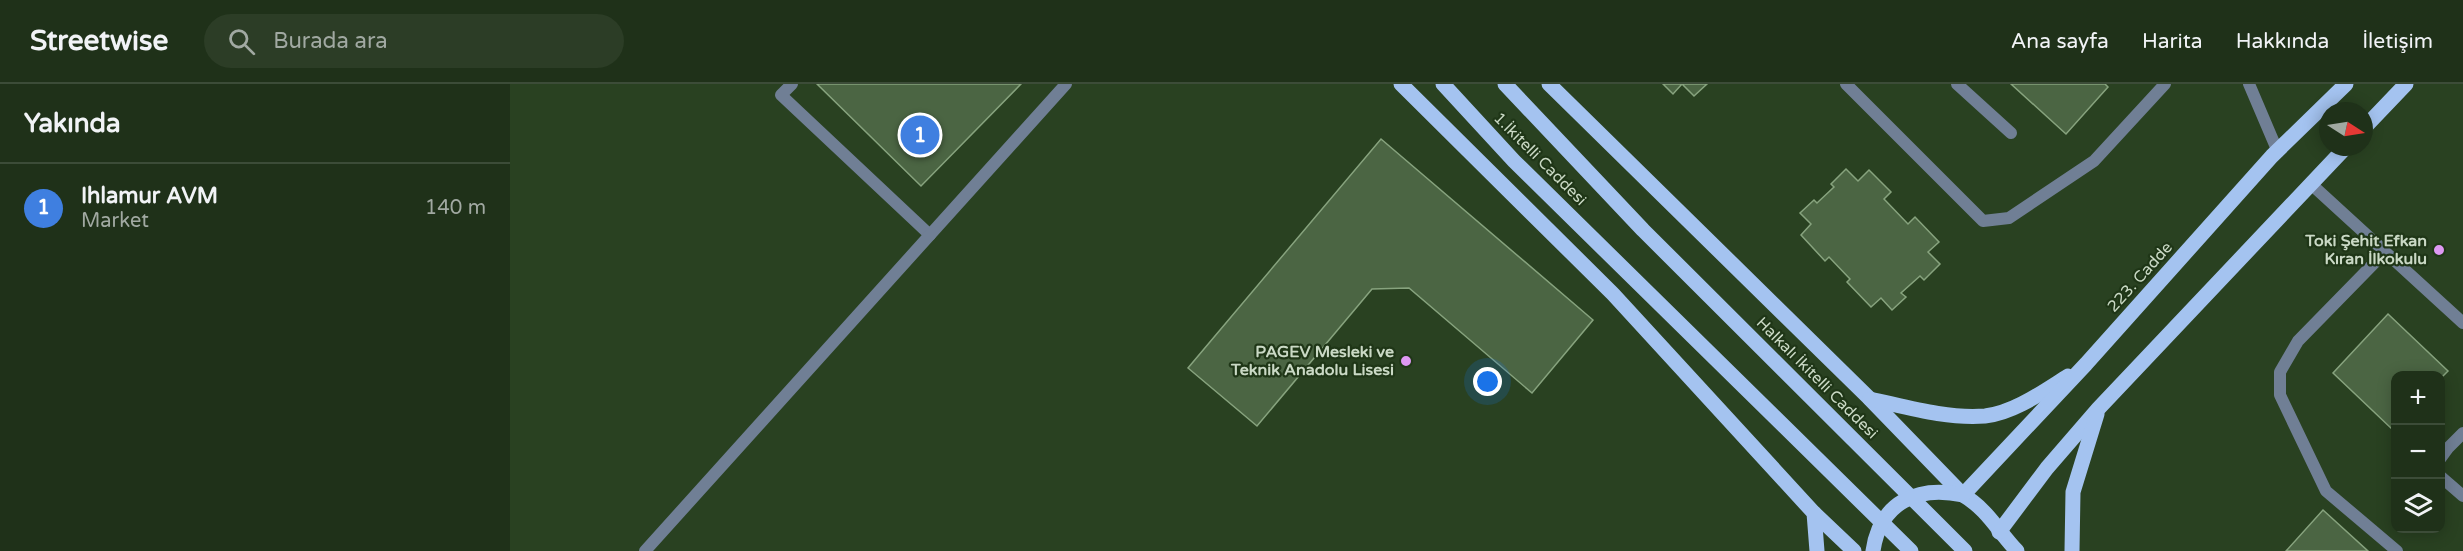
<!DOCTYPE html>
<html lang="tr">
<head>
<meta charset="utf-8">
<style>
	body { margin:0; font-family:"Varela Round",sans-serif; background:#2c3d26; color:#f1f3f6 }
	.controls { position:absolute; right:18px; bottom:18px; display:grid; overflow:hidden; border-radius:12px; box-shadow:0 3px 15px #0003 }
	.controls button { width:54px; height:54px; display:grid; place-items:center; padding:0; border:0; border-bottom:2px solid #3c4c38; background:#1f3119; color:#f1f3f6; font:30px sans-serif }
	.compass { position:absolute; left:1809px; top:18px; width:54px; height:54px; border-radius:50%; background:#1f3119; box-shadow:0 3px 15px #0003; rotate:102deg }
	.you { position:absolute; left:978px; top:298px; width:21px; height:21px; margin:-15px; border:4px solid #fff; border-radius:50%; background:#1a73e8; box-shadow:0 0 0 9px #1a73e833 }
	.badge { display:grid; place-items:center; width:39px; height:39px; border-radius:50%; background:#db2777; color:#fff; font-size:20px; font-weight:700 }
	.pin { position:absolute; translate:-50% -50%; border:3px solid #fff; box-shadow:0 2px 6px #0006 }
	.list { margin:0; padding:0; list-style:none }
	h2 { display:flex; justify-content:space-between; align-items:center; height:78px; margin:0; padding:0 24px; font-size:26px }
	h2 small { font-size:20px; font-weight:400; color:#a1a9a2 }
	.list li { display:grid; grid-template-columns:39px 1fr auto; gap:18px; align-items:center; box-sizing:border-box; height:90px; padding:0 24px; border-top:2px solid #3c4c38 }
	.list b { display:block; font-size:22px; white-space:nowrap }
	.list p { margin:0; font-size:20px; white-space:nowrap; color:#a1a9a2 }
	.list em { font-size:20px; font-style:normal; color:#a1a9a2 }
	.icon { flex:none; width:33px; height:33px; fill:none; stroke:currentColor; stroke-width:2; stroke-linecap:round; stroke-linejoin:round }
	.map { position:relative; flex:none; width:1953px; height:467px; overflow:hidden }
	header { display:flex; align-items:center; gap:36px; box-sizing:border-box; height:84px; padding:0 30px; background:#1f3119; border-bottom:2px solid #3c4c38 }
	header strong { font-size:28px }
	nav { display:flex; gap:33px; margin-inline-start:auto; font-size:21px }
	.search { width:420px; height:54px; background:#2c3d26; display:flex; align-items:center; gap:15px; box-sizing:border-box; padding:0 21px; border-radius:33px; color:#a1a9a2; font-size:22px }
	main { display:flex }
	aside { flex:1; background:#1f3119 }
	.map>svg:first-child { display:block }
	.building { fill:#4b6543; stroke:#87a37e; stroke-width:1.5 }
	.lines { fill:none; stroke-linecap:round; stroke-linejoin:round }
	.service { stroke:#707f95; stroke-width:12 }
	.minor { stroke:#707f95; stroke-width:12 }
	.primary { stroke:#a4c3f0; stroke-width:15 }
	.poi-dot { fill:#de98f3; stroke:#1f3617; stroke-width:2 }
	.labels { text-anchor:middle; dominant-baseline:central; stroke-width:4.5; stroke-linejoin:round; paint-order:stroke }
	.street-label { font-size:16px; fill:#cad9c5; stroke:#1f3617 }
	.poi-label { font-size:16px; font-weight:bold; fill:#cad9c5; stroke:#1f3617; text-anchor:end }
</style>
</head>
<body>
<header>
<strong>Streetwise</strong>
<div class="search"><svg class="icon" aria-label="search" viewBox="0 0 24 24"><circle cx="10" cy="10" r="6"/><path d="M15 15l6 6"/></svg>Burada ara</div>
<nav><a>Ana sayfa</a><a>Harita</a><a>Hakkında</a><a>İletişim</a></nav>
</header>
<main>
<aside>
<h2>Yakında<small></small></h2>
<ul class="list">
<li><span class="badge" style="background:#3f7fe0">1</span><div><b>Ihlamur AVM</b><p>Market</p></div><em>140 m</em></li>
</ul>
</aside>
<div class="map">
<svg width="1953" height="467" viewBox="0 0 1953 467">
	<rect width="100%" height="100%" fill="#294121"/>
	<g class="building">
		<path d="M307,0H511L411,102Z"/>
		<path d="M1153,0H1197L1184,12L1172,0L1163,10Z"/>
		<path d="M1501,0H1595L1598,3L1556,50Z"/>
		<path d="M871,55L1083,236L1022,309L899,204L862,205L747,342L678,284Z"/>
		<path d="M1336,85L1348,97L1359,86L1381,108L1374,115L1398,140L1405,133L1429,158L1418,168L1430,180L1414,196L1410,192L1391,209L1396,213L1382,226L1371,214L1361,223L1337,198L1340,195L1319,173L1315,177L1291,151L1301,140L1290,129L1304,116L1307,119L1324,103L1321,100Z"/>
		<path d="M1878,230L1938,287L1930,295V292H1886V343L1883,346L1823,289Z"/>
		<path d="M1813,426L1858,467H1776Z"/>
	</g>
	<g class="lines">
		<g class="service">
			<path d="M282,0L271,11L420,151"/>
			<path d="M1447,0L1501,49"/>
			<path d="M1930,375L1938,364L1953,349"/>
			<path d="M1930,392L1953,412"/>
			<path d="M135,467L556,0"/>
		</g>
		<g class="minor">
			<path d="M1336,0L1473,137L1499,134L1584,77L1655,0"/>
			<path d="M1739,0L1768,68"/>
			<path d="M1801,100L1953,239"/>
			<path d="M1875,168L1788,257L1770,288V311L1816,407L1887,467"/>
		</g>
		<g class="primary">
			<path d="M891,0L1103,210L1304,429L1307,467"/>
			<path d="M933,0L1004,77L1401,467"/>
			<path d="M995,0L1133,146L1455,467"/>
			<path d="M1039,0L1360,315L1453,411C1477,425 1488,447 1507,467"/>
			<path d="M1854,44L1896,0"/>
			<path d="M1360,315C1397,323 1436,335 1475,332C1504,329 1534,307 1558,292"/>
			<path d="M1453,411L1576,280L1762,72L1836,0"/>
			<path d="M1304,429L1344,467"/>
			<path d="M1489,448L1537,384L1588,325L1836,63"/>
			<path d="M1363,467C1370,418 1408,401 1453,411"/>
			<path d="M1562,467L1563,408L1587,330"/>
		</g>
	</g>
	<g class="poi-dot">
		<circle cx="1929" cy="166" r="6"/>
		<circle cx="896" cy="277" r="6"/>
	</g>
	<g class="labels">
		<g class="street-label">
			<text transform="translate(1030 75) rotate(45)">1.İkitelli Caddesi</text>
			<text transform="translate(1630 193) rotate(-48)">223. Cadde</text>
			<text transform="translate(1307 294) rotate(45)">Halkalı İkitelli Caddesi</text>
		</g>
		<g class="poi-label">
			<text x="1917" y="157">Toki Şehit Efkan<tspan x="1917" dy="18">Kıran İlkokulu</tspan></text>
			<text x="884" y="268">PAGEV Mesleki ve<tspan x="884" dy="18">Teknik Anadolu Lisesi</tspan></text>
		</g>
	</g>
</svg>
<div class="controls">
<button>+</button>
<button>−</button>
<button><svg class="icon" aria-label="layers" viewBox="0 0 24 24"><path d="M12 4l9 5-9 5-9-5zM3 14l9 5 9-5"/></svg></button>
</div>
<svg class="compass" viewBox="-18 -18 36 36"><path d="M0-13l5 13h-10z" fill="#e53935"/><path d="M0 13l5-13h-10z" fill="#a1a9a2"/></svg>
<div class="you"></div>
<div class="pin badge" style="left:410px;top:51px;background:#3f7fe0">1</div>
</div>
</main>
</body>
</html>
